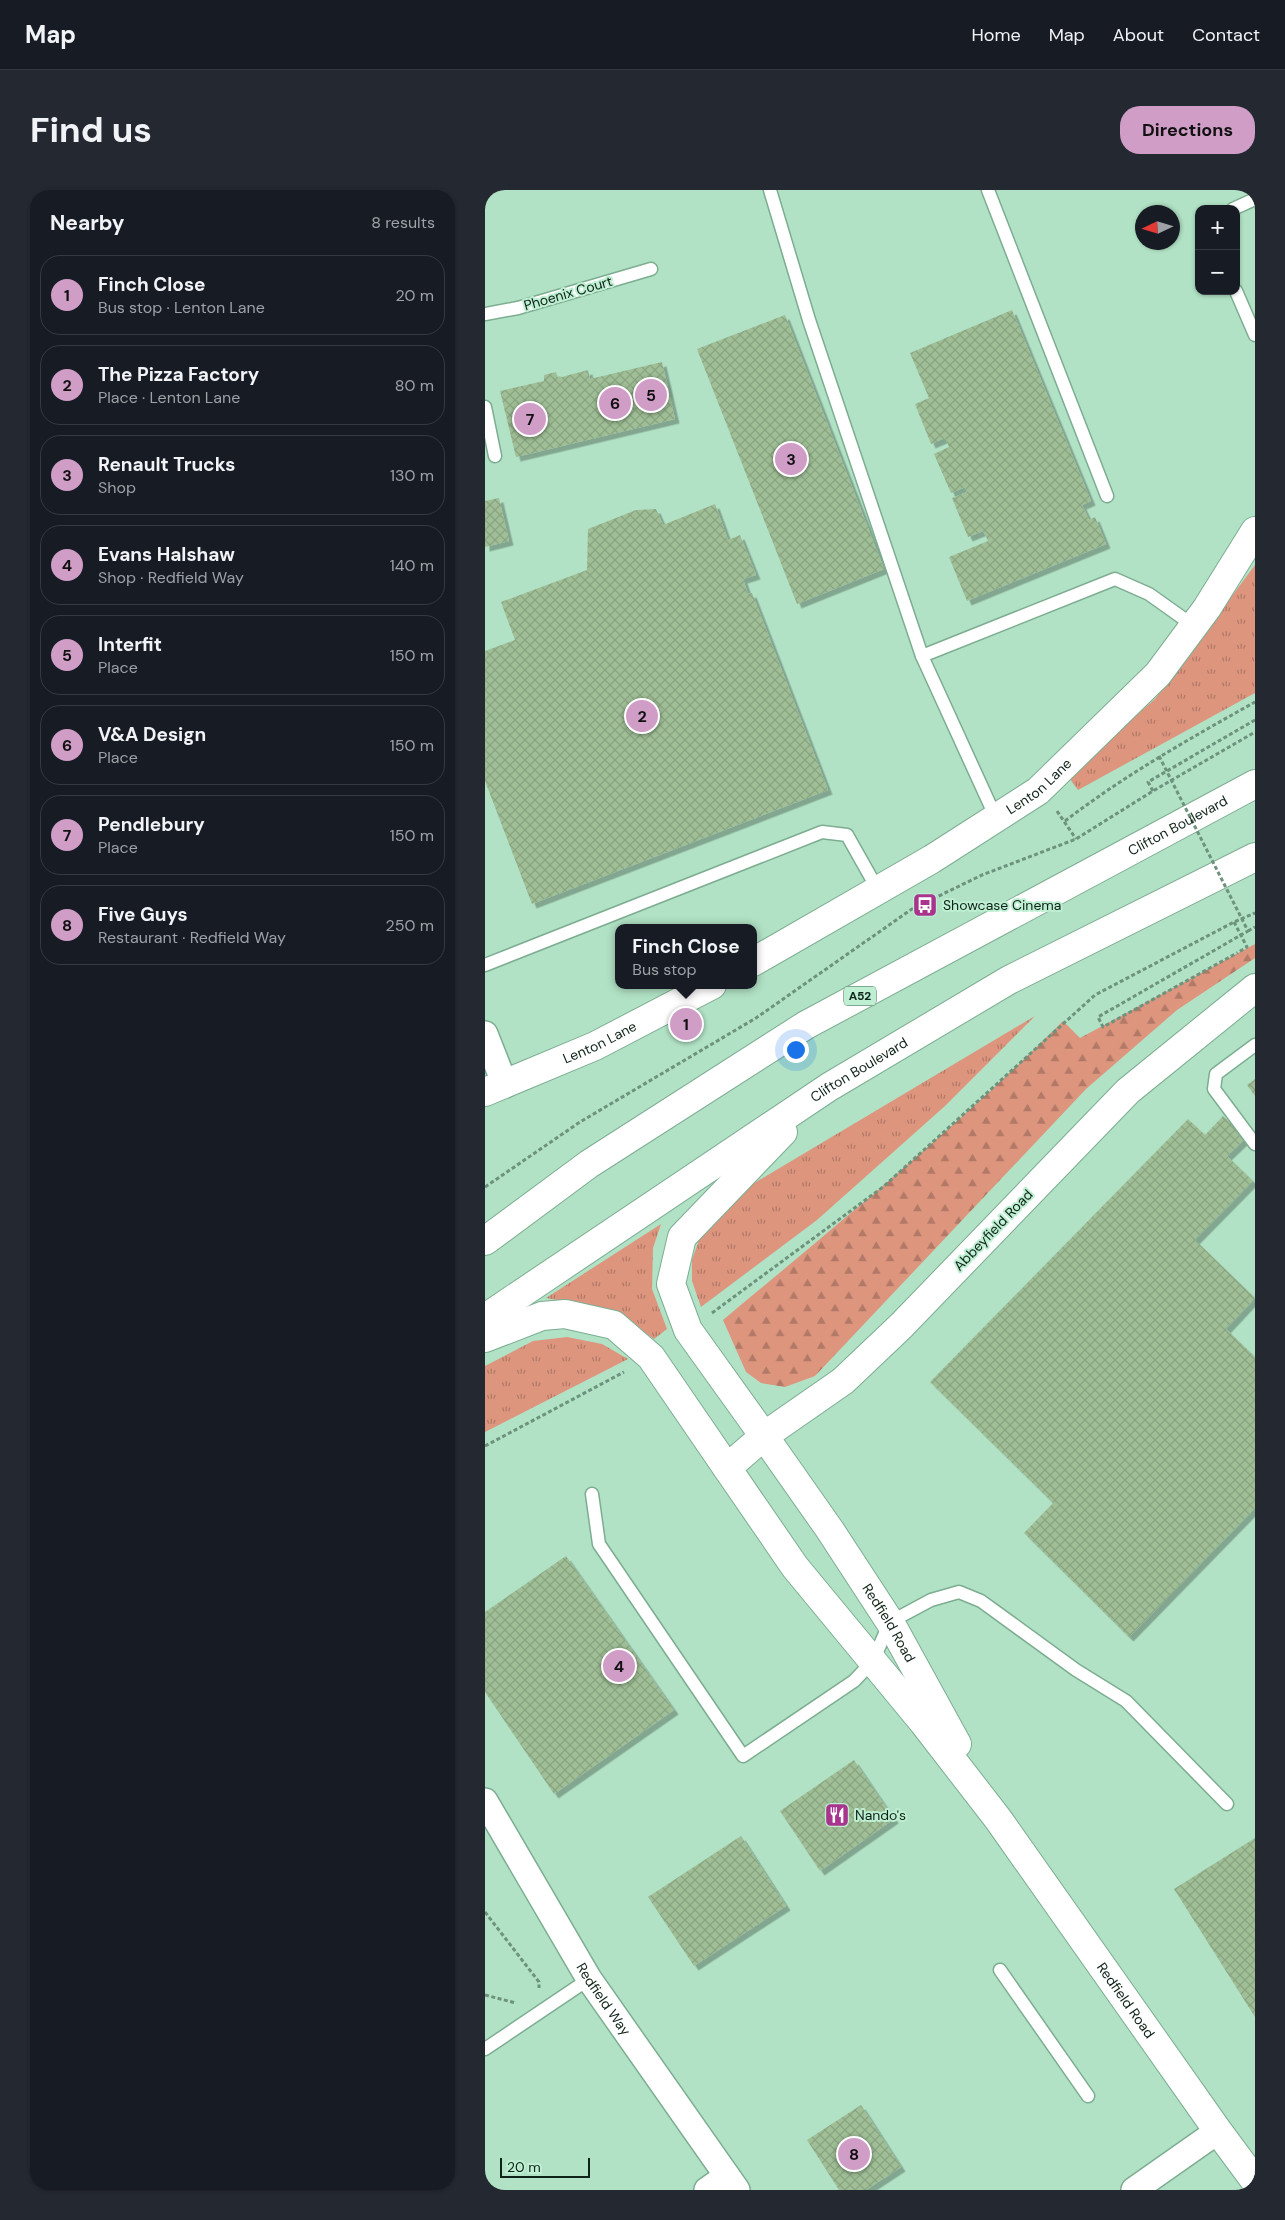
<!DOCTYPE html>
<html lang="en">
<head>
<meta charset="utf-8">
<style>
	body { margin:0; font-family:"DM Sans",sans-serif; background:#242831; color:#f1f3f6 }
	.controls { position:absolute; right:15px; top:15px; display:grid; overflow:hidden; border-radius:10px; box-shadow:0 1px 4px #0004 }
	.controls button { width:45px; height:45px; display:grid; place-items:center; padding:0; border:0; border-bottom:1px solid #363941; background:#171b24; color:#f1f3f6; font:25px sans-serif }
	.compass { position:absolute; left:650px; top:15px; width:45px; height:45px; border-radius:50%; background:#171b24; box-shadow:0 1px 4px #0004; rotate:266deg }
	.scale { position:absolute; left:15px; bottom:12px; width:90px; box-sizing:border-box; padding-left:5px; border:2px solid #0f2318; border-top:0; font-size:14px; line-height:18px; white-space:nowrap; color:#0f2318; -webkit-text-stroke:4px #beefd2; paint-order:stroke }
	.you { position:absolute; left:310px; top:859px; width:18px; height:18px; margin:-12px; border:4px solid #fff; border-radius:50%; background:#1a73e8; box-shadow:0 0 0 8px #1a73e833 }
	.badge { display:grid; place-items:center; width:32px; height:32px; border-radius:50%; background:#d09dc7; color:#111; font-size:16px; font-weight:700 }
	.pin { position:absolute; translate:-50% -50%; border:2px solid #fff; box-shadow:0 1px 5px #0006 }
	.popup { position:absolute; left:130px; top:734px; width:142px; height:65px; box-sizing:border-box; display:grid; place-content:center; border-radius:10px; background:#171b24; filter:drop-shadow(0 1px 4px #0005); font-size:16px; white-space:nowrap; color:#9ea1a6 }
	.popup b { font-size:19px; color:#f1f3f6 }
	.popup::after { content:''; position:absolute; left:50%; top:100%; margin-left:-10px; border:10px solid transparent; border-top-color:#171b24 }
	.list { margin:0; padding:0; list-style:none }
	h2 { display:flex; justify-content:space-between; align-items:center; height:65px; margin:0; padding:0 20px; font-size:21px }
	h2 small { font-size:16px; font-weight:400; color:#9ea1a6 }
	.list li { display:grid; grid-template-columns:32px 1fr auto; gap:15px; align-items:center; box-sizing:border-box; height:80px; margin:0 10px 10px; padding:0 10px; border:1px solid #363941; border-radius:20px }
	.list b { display:block; font-size:19px; white-space:nowrap }
	.list p { margin:0; font-size:16px; white-space:nowrap; color:#9ea1a6 }
	.list em { font-size:16px; font-style:normal; color:#9ea1a6 }
	.map { position:relative; flex:none; width:770px; height:2000px; overflow:hidden; border-radius:20px }
	header { display:flex; align-items:center; gap:30px; box-sizing:border-box; height:70px; padding:0 25px; background:#171b24; border-bottom:1px solid #363941 }
	header strong { font-size:24px }
	nav { display:flex; gap:28px; margin-inline-start:auto; font-size:18px }
	.intro { display:flex; align-items:center; justify-content:space-between; box-sizing:border-box; height:120px; padding:0 30px }
	h1 { margin:0; font-size:35px }
	.button { padding:12px 22px; border-radius:20px; background:#d09dc7; color:#111; font-size:18px; font-weight:700 }
	main { display:flex; gap:30px; padding:0 30px }
	aside { flex:1; background:#171b24; border-radius:20px; box-shadow:0 1px 4px #0004 }
	.map>svg:first-child { display:block }
	.grass { fill:url(#grass-tufts) }
	.forest { fill:url(#forest-firs) }
	.building { fill:url(#building-cross-hatch); filter:url(#shadow) }
	.lines { fill:none; stroke-linecap:round; stroke-linejoin:round }
	.service-casing { stroke:#7dad91; stroke-width:15 }
	.minor-casing { stroke:#7dad91; stroke-width:28 }
	.tertiary-casing { stroke:#7dad91; stroke-width:30 }
	.trunk-casing { stroke:#7dad91; stroke-width:30 }
	.path { stroke:#6d927d; stroke-width:3; stroke-dasharray:4 2.5; stroke-linecap:butt }
	.service { stroke:#fff; stroke-width:12 }
	.minor { stroke:#fff; stroke-width:25 }
	.tertiary { stroke:#fff; stroke-width:28 }
	.trunk { stroke:#fff; stroke-width:28 }
	.path-bridge { stroke:#6d927d; stroke-width:3; stroke-dasharray:4 2.5; stroke-linecap:butt }
	.labels { text-anchor:middle; dominant-baseline:central; stroke-width:4; stroke-linejoin:round; paint-order:stroke }
	.shield { fill:#beefd2; stroke:#446050; stroke-width:1 }
	.shield-label { font-size:12px; font-weight:bold; fill:#0f2318 }
	.street-label { font-size:14px; fill:#0f2318; stroke:#beefd2 }
	.poi-label { font-size:14px; fill:#0f2318; stroke:#beefd2; text-anchor:start }
</style>
</head>
<body>
<header>
<strong>Map</strong>
<nav><a>Home</a><a>Map</a><a>About</a><a>Contact</a></nav>
</header>
<div class="intro"><h1>Find us</h1><a class="button">Directions</a></div>
<main>
<aside>
<h2>Nearby<small>8 results</small></h2>
<ul class="list">
<li><span class="badge">1</span><div><b>Finch Close</b><p>Bus stop · Lenton Lane</p></div><em>20 m</em></li>
<li><span class="badge">2</span><div><b>The Pizza Factory</b><p>Place · Lenton Lane</p></div><em>80 m</em></li>
<li><span class="badge">3</span><div><b>Renault Trucks</b><p>Shop</p></div><em>130 m</em></li>
<li><span class="badge">4</span><div><b>Evans Halshaw</b><p>Shop · Redfield Way</p></div><em>140 m</em></li>
<li><span class="badge">5</span><div><b>Interfit</b><p>Place</p></div><em>150 m</em></li>
<li><span class="badge">6</span><div><b>V&amp;A Design</b><p>Place</p></div><em>150 m</em></li>
<li><span class="badge">7</span><div><b>Pendlebury</b><p>Place</p></div><em>150 m</em></li>
<li><span class="badge">8</span><div><b>Five Guys</b><p>Restaurant · Redfield Way</p></div><em>250 m</em></li>
</ul>
</aside>
<div class="map">
<svg width="770" height="2000" viewBox="0 0 770 2000">
	<defs>
		<pattern id="grass-tufts" width="24" height="20" patternUnits="userSpaceOnUse" patternTransform="scale(1.25)"><rect width="24" height="20" fill="#dd957e"/><path d="M3 7l-1-3M5 7V3M7 7l1-3M15 17l-1-3M17 17v-4M19 17l1-3" fill="none" stroke="#b27966"/></pattern>
		<pattern id="forest-firs" width="22" height="20" patternUnits="userSpaceOnUse" patternTransform="scale(1.25)"><rect width="22" height="20" fill="#dd957e"/><path d="M5 1l3.5 6h-7zM16 11l3.5 6h-7z" fill="#b27966"/></pattern>
		<pattern id="building-cross-hatch" width="8" height="8" patternUnits="userSpaceOnUse" patternTransform="scale(1.25)"><rect width="8" height="8" fill="#a0bf97"/><path d="M0 0l8 8M0 8l8-8" fill="none" stroke="#89a481"/></pattern>
		<filter id="shadow"><feDropShadow dx="4.5" dy="4.5" stdDeviation="0" flood-color="#0004"/></filter>
	</defs>
	<rect width="100%" height="100%" fill="#b1e2c5"/>
	<g class="grass">
		<path d="M770,375V503L593,600L582,585L670,509Z"/>
		<path d="M550,826L460,916L332,1030L216,1117L207,1091V1070L220,1033L241,1010Z"/>
		<path d="M176,1034L168,1058L167,1099L182,1139L169,1149L142,1130L110,1117L61,1108Z"/>
		<path d="M82,1147L117,1154L143,1169L0,1242V1176L48,1151Z"/>
	</g>
	<path class="forest" d="M770,754V768L692,820L601,899L330,1186L300,1197L276,1193L261,1182L238,1130C354,1033 471,938 578,831L595,848Z"/>
	<g class="building">
		<path d="M527,120L606,311L597,315L604,330L610,327L621,354L482,411L464,367L503,351L498,341L483,347L467,308L482,302L480,297L466,303L449,264L464,257L460,248L446,254L430,214L444,208L425,163Z"/>
		<path d="M300,125L399,379L312,414L212,159Z"/>
		<path d="M177,172L190,229L31,267L15,201L59,191V185L71,182L73,188L103,180L105,189Z"/>
		<path d="M14,308L24,351L0,357V311Z"/>
		<path d="M230,314L243,350L255,345L271,385L258,389L263,404L267,403L343,600L47,714L0,591V461L30,450L16,412L102,380L103,339L151,320L171,319L178,335Z"/>
		<path d="M770,889V906L762,895Z"/>
		<path d="M738,926L761,948L742,966L768,991L710,1050L770,1108L741,1139L770,1167V1318L644,1447L539,1343L568,1313L445,1192L703,929L720,945Z"/>
		<path d="M81,1366L189,1520L69,1604L0,1502V1422Z"/>
		<path d="M369,1570L409,1629L335,1681L295,1621Z"/>
		<path d="M256,1646L301,1716L209,1776L163,1707Z"/>
		<path d="M770,1648V1827L689,1699Z"/>
		<path d="M376,1915L416,1977L381,2000H354L322,1950Z"/>
	</g>
	<g class="lines">
		<defs>
			<g id="service">
				<path d="M285,0L324,130L437,466L511,628"/>
				<path d="M503,0L622,306"/>
				<path d="M748,19L770,9"/>
				<path d="M751,101L770,145"/>
				<path d="M0,124L33,118L166,79"/>
				<path d="M0,217L10,266"/>
				<path d="M437,466L630,389L664,404L709,436"/>
				<path d="M0,775L337,642L362,645L393,700"/>
				<path d="M770,855L731,884L729,899L770,954"/>
				<path d="M107,1304L114,1354L258,1566L369,1491L388,1471L405,1432L446,1410L474,1402L496,1411L591,1480L641,1511L742,1614"/>
				<path d="M515,1780L603,1906"/>
				<path d="M0,1859L104,1789"/>
			</g>
			<g id="minor">
				<path d="M0,844L20,895"/>
				<path id="s1" d="M0,1611L104,1789L252,2000"/>
				<path d="M222,2000L242,1986"/>
				<path d="M649,2000L733,1941"/>
			</g>
			<g id="tertiary">
				<path id="s2" d="M268,772L447,669L553,601L673,484L722,418L770,341"/>
				<path id="s3" d="M770,798L643,901L416,1136L358,1191L279,1246L242,1278L310,1377L438,1532L513,1629L733,1941L770,1991"/>
				<path id="s4" d="M0,902L110,856L227,795"/>
				<path id="s5" d="M279,1246L345,1340L405,1432L472,1554"/>
			</g>
			<g id="trunk">
				<path id="s6" d="M0,1051L104,974L321,835L770,594"/>
				<path id="s7" d="M0,1128L344,897L524,790L770,667"/>
				<path d="M0,1148L57,1126L80,1124L129,1135L166,1167L242,1278"/>
				<path d="M279,1246L203,1140L186,1094L197,1047L298,942"/>
			</g>
		</defs>
		<use href="#service" class="service-casing"/>
		<use href="#minor" class="minor-casing"/>
		<use href="#tertiary" class="tertiary-casing"/>
		<use href="#trunk" class="trunk-casing"/>
		<g class="path">
			<path d="M668,601L663,592L770,530"/>
			<path d="M572,621L591,649"/>
			<path d="M580,631C640,585 704,549 770,512"/>
			<path d="M749,732L762,757L752,763"/>
			<path d="M763,741L770,737"/>
			<path d="M0,997L95,932L271,828L427,719L497,685L591,649L668,601L770,542"/>
			<path d="M227,1123L398,997L610,805L749,732L770,723"/>
			<path d="M0,1256L139,1182"/>
			<path d="M0,1722L54,1792V1798"/>
			<path d="M0,1805L31,1813"/>
		</g>
		<use href="#service" class="service"/>
		<use href="#minor" class="minor"/>
		<use href="#tertiary" class="tertiary"/>
		<use href="#trunk" class="trunk"/>
		<path class="path-bridge" d="M674,566L763,741L613,827L618,837L752,763"/>
	</g>
	<defs>
		<symbol id="bus-square" viewBox="-11 -11 22 22"><rect x="-9" y="-9" width="18" height="18" rx="4" fill="#a8348d" stroke="#beefd2"/><path d="M-5-6H5V4H4V6H2V4H-2V6H-4V4H-5ZM-3.5-4V0h7V-4ZM-3.5 1.2v1.5H-2V1.2ZM2 1.2v1.5H3.5V1.2Z" fill="#fff"/></symbol>
		<symbol id="restaurant-square" viewBox="-11 -11 22 22"><rect x="-9" y="-9" width="18" height="18" rx="4" fill="#a8348d" stroke="#beefd2"/><path d="M-5-6h1v4h1v-4h1v4h1v-4h1v5L-1.5 .5V6h-2V.5L-5-1ZM5-6V6H3V1.5H1.5Q1.5-4 5-6Z" fill="#fff"/></symbol>
	</defs>
	<g fill-rule="evenodd">
		<use href="#bus-square" x="426" y="701" width="28" height="28"/>
		<use href="#restaurant-square" x="338" y="1611" width="28" height="28"/>
	</g>
	<g class="labels">
		<rect class="shield" x="359" y="796.5" width="32" height="19" rx="4"/>
		<g class="shield-label">
			<text x="375" y="806">A52</text>
		</g>
		<g class="street-label">
			<text transform="translate(83 103) rotate(-16)">Phoenix Court</text>
			<text stroke="none"><textPath href="#s2" startOffset="336">Lenton Lane</textPath></text>
			<text stroke="none"><textPath href="#s6" startOffset="809">Clifton Boulevard</textPath></text>
			<text stroke="none"><textPath href="#s4" startOffset="125">Lenton Lane</textPath></text>
			<text stroke="none"><textPath href="#s7" startOffset="449">Clifton Boulevard</textPath></text>
			<text transform="translate(508 1040) rotate(-46)">Abbeyfield Road</text>
			<text stroke="none"><textPath href="#s5" startOffset="225">Redfield Road</textPath></text>
			<text stroke="none"><textPath href="#s1" startOffset="231">Redfield Way</textPath></text>
			<text stroke="none"><textPath href="#s3" startOffset="1381">Redfield Road</textPath></text>
		</g>
		<g class="poi-label">
			<text x="458" y="715">Showcase Cinema</text>
			<text x="370" y="1625">Nando's</text>
		</g>
	</g>
</svg>
<div class="controls">
<button>+</button>
<button>−</button>
</div>
<svg class="compass" viewBox="-18 -18 36 36"><path d="M0-13l5 13h-10z" fill="#e53935"/><path d="M0 13l5-13h-10z" fill="#9ea1a6"/></svg>
<div class="scale">20 m</div>
<div class="you"></div>
<div class="pin badge" style="left:201px;top:834px">1</div>
<div class="popup"><b>Finch Close</b>Bus stop</div>
<div class="pin badge" style="left:157px;top:526px">2</div>
<div class="pin badge" style="left:306px;top:269px">3</div>
<div class="pin badge" style="left:134px;top:1476px">4</div>
<div class="pin badge" style="left:166px;top:205px">5</div>
<div class="pin badge" style="left:130px;top:213px">6</div>
<div class="pin badge" style="left:45px;top:229px">7</div>
<div class="pin badge" style="left:369px;top:1964px">8</div>
</div>
</main>
</body>
</html>
